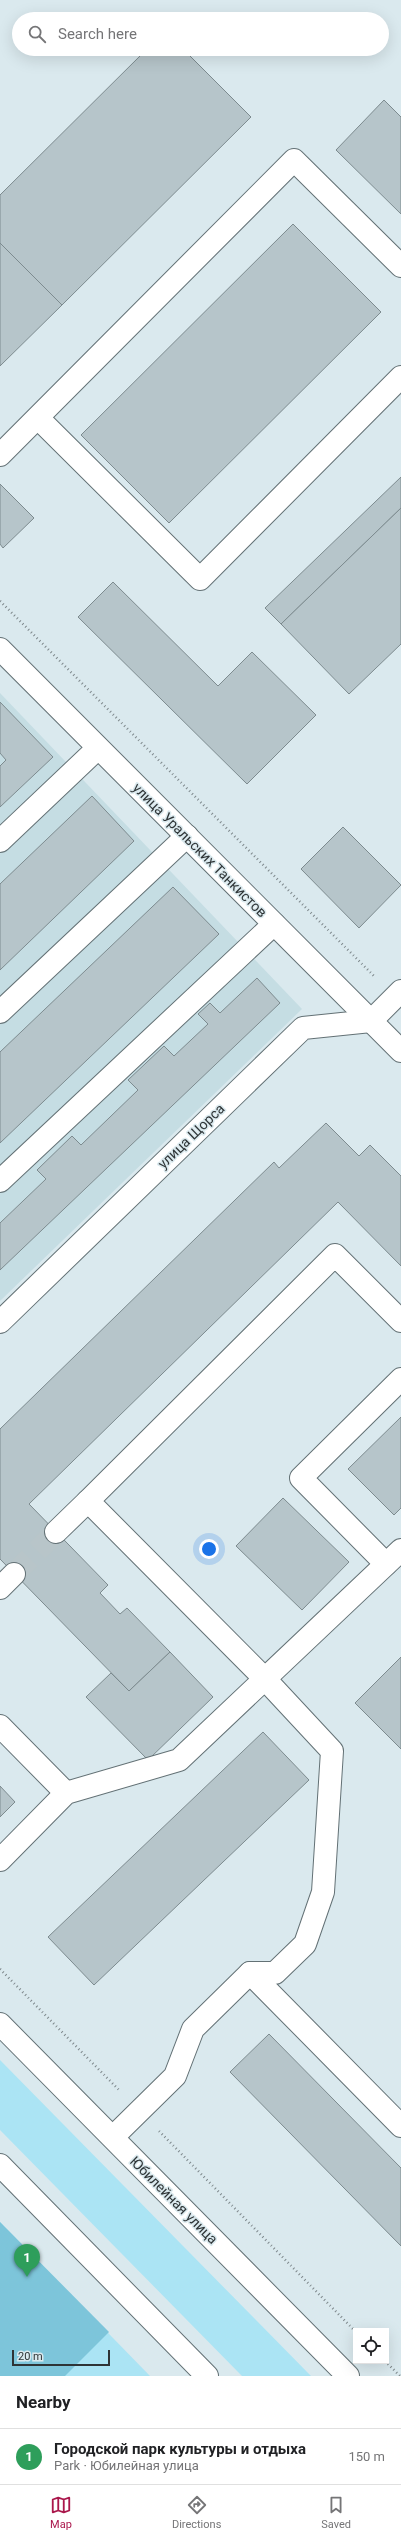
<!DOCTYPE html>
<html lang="en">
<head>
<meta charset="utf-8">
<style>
	body { margin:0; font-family:Roboto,sans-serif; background:#f2f2f2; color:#202124 }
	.controls { position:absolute; right:12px; bottom:12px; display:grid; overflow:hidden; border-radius:0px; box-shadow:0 4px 16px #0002 }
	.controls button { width:36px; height:36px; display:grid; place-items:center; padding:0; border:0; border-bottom:1px solid #e0e0e0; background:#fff; color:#202124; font:20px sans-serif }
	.scale { position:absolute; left:12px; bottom:10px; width:98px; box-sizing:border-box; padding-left:4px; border:2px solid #2e3436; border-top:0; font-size:11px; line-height:14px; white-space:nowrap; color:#2e3436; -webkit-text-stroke:3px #dae9ee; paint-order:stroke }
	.you { position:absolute; left:209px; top:1549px; width:14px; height:14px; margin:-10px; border:3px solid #fff; border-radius:50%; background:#1a73e8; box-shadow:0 0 0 6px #1a73e833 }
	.badge { display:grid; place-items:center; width:26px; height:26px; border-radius:50%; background:#aa174b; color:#fff; font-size:13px; font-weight:700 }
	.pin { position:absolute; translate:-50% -33px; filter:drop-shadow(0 1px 2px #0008) }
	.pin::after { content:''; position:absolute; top:21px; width:14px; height:12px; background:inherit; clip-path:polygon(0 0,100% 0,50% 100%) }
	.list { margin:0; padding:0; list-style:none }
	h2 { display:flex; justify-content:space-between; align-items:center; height:52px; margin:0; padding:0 16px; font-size:17px }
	h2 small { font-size:13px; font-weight:400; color:#757577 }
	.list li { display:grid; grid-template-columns:26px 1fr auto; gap:12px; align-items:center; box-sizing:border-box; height:56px; padding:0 16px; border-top:1px solid #e0e0e0 }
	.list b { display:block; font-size:15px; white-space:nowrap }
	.list p { margin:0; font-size:13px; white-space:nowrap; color:#757577 }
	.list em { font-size:13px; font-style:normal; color:#757577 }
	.icon { flex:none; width:22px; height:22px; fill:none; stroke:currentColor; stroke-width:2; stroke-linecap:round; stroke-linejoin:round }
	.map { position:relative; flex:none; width:401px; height:2376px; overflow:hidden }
	.search { position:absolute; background:#fff; box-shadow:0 4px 16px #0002; left:12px; right:12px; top:12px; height:44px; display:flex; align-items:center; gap:10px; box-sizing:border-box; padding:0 14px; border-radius:22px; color:#757577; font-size:15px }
	.sheet { height:108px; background:#fff }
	nav { display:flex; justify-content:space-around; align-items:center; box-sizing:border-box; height:56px; border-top:1px solid #e0e0e0; background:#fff; font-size:11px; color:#757577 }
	nav a { display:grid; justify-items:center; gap:2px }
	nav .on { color:#aa174b }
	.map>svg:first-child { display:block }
	.built { fill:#c5dde3 }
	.green { fill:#abe4f4 }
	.forest { fill:#7dc5da }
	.building { fill:#b6c5ca; stroke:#7d8b8f }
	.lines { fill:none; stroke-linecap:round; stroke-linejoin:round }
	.minor-tunnel { stroke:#b8c5c9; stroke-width:22; stroke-dasharray:22 11; stroke-linecap:butt }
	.minor-casing { stroke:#637175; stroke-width:24 }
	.major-casing { stroke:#637175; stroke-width:24 }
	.path { stroke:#7e888c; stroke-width:2.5; stroke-dasharray:1 3; stroke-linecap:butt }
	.minor { stroke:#fff; stroke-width:22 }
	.major { stroke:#fff; stroke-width:22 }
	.labels { text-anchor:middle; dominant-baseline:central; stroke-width:3; stroke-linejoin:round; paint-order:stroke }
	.street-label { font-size:14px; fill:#2e3436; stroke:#dae9ee }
</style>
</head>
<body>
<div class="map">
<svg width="401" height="2376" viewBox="0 0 401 2376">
	<rect width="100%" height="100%" fill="#dae9ee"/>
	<path class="built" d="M0,693L302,1009L0,1301Z"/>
	<g class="green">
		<path d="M0,2060L311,2376H242L0,2130Z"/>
		<path d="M0,2222L150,2376H0Z"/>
	</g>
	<path class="forest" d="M0,2222L109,2332L65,2376H0Z"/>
	<g class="building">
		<path d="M147,49H183L251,117L62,305L0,243V195Z"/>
		<path d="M384,100L401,117V214L336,150Z"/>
		<path d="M293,224L381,312L169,523L81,435Z"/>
		<path d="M0,243L62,305L0,366Z"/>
		<path d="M401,477V508L281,624L265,608Z"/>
		<path d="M0,484L34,518L3,548L0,544Z"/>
		<path d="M401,508V644L349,694L281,624Z"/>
		<path d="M113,582L218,686L252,652L316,715L247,784L78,617Z"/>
		<path d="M0,702L53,757L0,807V766L6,760L0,753Z"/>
		<path d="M92,796L134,841L0,970V884Z"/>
		<path d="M343,827L401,885L359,928L301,869Z"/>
		<path d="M173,887L219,934L0,1143V1052Z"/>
		<path d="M257,978L280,1003L0,1270V1223L46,1179L37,1170L72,1136L81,1145L138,1090L128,1080L164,1046L174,1056L208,1024L198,1014L210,1003L220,1013Z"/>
		<path d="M326,1123L359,1156L370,1145L401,1176V1266L338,1202L29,1504L108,1585L100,1593L120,1614L127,1608L170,1652L129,1691L0,1559V1429L274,1162L279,1168Z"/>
		<path d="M401,1417V1508L394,1515L348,1469Z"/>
		<path d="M283,1498L349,1562L302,1610L236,1546Z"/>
		<path d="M170,1652L213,1697L148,1760L86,1697L111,1673L129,1691Z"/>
		<path d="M401,1657V1749L355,1703Z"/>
		<path d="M263,1732L309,1780L94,1985L48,1937Z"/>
		<path d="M0,1786L15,1802L0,1817Z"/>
		<path d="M269,2034L401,2168V2246L230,2072Z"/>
	</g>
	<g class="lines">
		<path class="minor-tunnel" d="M14,1574L56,1532"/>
		<defs>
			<g id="minor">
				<path d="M38,418L200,579L401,377"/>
				<path d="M0,455L294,160L401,266"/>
				<path d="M0,649L401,1051"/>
				<path d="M0,841L98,748"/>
				<path d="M0,1012L187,836"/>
				<path d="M0,1181L274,924"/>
				<path d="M0,1322L303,1028L371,1021L401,991"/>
				<path d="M56,1532L88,1501"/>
				<path d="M386,1564L301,1478L401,1379"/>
				<path d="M0,1588L14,1574"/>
				<path d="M0,1726L66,1793"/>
				<path d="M0,1860L66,1793L179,1760L401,1550"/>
				<path d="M250,1973L401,2126"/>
				<path d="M113,2137L175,2076L193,2029L250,1973H275L305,1944L323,1892L332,1751L265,1679L88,1501L335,1255L401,1321"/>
			</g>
			<g id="major">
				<path d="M0,2024L348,2376"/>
				<path d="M0,2165L207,2376"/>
			</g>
		</defs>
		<use href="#minor" class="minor-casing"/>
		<use href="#major" class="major-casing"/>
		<g class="path">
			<path d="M0,601L375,977"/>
			<path d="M0,1969L120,2091"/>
			<path d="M159,2131L356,2332"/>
			<path d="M385,2361L400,2376"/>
		</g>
		<use href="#minor" class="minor"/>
		<use href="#major" class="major"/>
	</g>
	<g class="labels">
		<g class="street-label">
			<text transform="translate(200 850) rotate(45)">улица Уральских Танкистов</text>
			<text transform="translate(191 1136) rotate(-44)">улица Щорса</text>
			<text transform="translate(174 2200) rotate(45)">Юбилейная улица</text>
		</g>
	</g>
</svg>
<div class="controls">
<button><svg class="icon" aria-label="locate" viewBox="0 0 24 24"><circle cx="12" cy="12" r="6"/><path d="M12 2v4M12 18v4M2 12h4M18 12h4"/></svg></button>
</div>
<div class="scale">20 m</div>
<div class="you"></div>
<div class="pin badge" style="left:27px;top:2277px;background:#2e9e5b">1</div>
<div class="search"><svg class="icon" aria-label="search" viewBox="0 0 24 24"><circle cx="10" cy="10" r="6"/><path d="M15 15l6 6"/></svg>Search here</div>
</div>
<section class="sheet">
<h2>Nearby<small></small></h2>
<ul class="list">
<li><span class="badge" style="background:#2e9e5b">1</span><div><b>Городской парк культуры и отдыха</b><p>Park · Юбилейная улица</p></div><em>150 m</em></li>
</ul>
</section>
<nav>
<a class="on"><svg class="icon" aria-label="map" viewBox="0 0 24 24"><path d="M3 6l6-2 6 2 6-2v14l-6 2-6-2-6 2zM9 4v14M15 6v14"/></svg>Map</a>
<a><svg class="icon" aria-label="directions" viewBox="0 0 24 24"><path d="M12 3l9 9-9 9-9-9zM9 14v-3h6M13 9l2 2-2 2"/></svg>Directions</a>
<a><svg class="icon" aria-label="saved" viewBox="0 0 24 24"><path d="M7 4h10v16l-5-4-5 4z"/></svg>Saved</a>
</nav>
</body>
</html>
